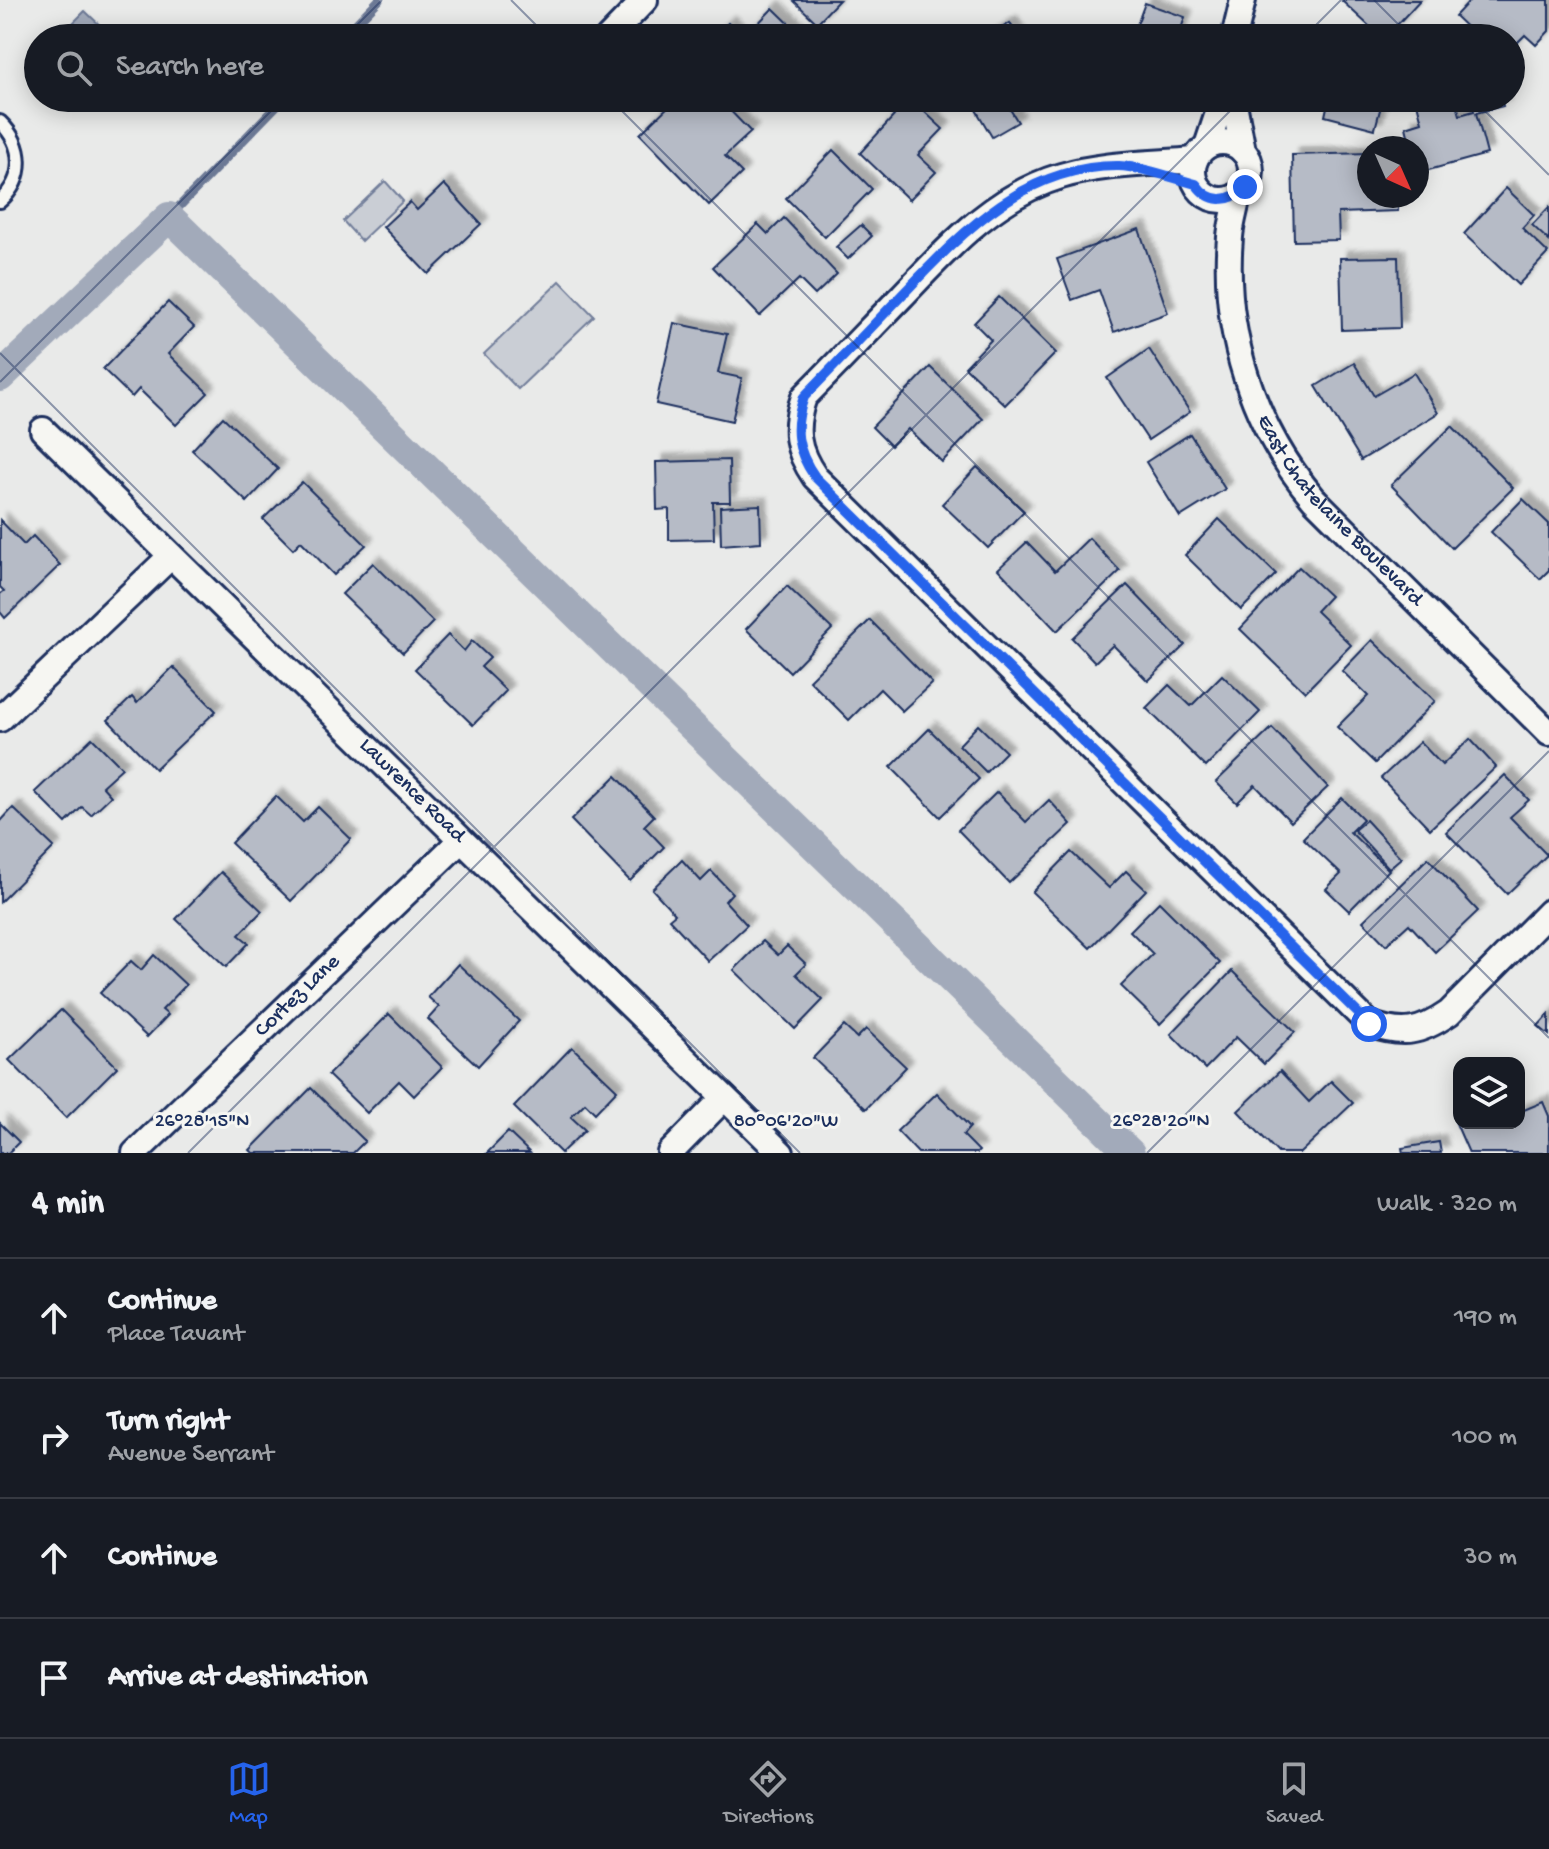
<!DOCTYPE html>
<html lang="en">
<head>
<meta charset="utf-8">
<style>
	body { margin:0; font-family:"Gochi Hand",sans-serif; background:#242831; color:#f1f3f6 }
	.controls { position:absolute; right:24px; bottom:24px; display:grid; overflow:hidden; border-radius:16px; box-shadow:0 4px 20px #0003 }
	.controls button { width:72px; height:72px; display:grid; place-items:center; padding:0; border:0; border-bottom:2px solid #363941; background:#171b24; color:#f1f3f6; font:40px sans-serif }
	.compass { position:absolute; left:1357px; top:136px; width:72px; height:72px; border-radius:50%; background:#171b24; box-shadow:0 4px 20px #0003; rotate:135deg }
	.stop { position:absolute; width:24px; height:24px; margin:-18px; border:6px solid #2563eb; border-radius:50%; background:#fff }
	.stop.end { background:#2563eb; border-color:#fff; box-shadow:0 2px 8px #0008 }
	.list { margin:0; padding:0; list-style:none }
	h2 { display:flex; justify-content:space-between; align-items:center; height:104px; margin:0; padding:0 32px; font-size:34px }
	h2 small { font-size:26px; font-weight:400; color:#9ea1a6 }
	.list li { display:grid; grid-template-columns:52px 1fr auto; gap:24px; align-items:center; box-sizing:border-box; height:120px; padding:0 32px; border-top:2px solid #363941 }
	.list b { display:block; font-size:30px; white-space:nowrap }
	.list p { margin:0; font-size:26px; white-space:nowrap; color:#9ea1a6 }
	.list em { font-size:26px; font-style:normal; color:#9ea1a6 }
	.icon { flex:none; width:44px; height:44px; fill:none; stroke:currentColor; stroke-width:2; stroke-linecap:round; stroke-linejoin:round }
	.map { position:relative; flex:none; width:1549px; height:1153px; overflow:hidden }
	.search { position:absolute; background:#171b24; box-shadow:0 4px 20px #0003; left:24px; right:24px; top:24px; height:88px; display:flex; align-items:center; gap:20px; box-sizing:border-box; padding:0 28px; border-radius:44px; color:#9ea1a6; font-size:30px }
	.sheet { height:584px; background:#171b24 }
	nav { display:flex; justify-content:space-around; align-items:center; box-sizing:border-box; height:112px; border-top:2px solid #363941; background:#171b24; font-size:22px; color:#9ea1a6 }
	nav a { display:grid; justify-items:center; gap:4px }
	nav .on { color:#2563eb }
	.map>svg:first-child { display:block }
	.green { fill:#caced5; stroke:#727e9a; stroke-width:2 }
	.water { fill:#a2aaba; stroke:#6c7995; stroke-width:2 }
	.lines { fill:none; stroke-linecap:round; stroke-linejoin:round }
	.stream { stroke:#6c7995; stroke-width:9 }
	.canal { stroke:#a2aaba; stroke-width:30 }
	.building { fill:#b6bbc6; stroke:#1b2f5e; stroke-width:2; filter:url(#shadow) }
	.service-casing { stroke:#1b2f5e; stroke-width:18 }
	.minor-casing { stroke:#1b2f5e; stroke-width:30 }
	.service { stroke:#f6f6f2; stroke-width:12 }
	.minor { stroke:#f6f6f2; stroke-width:24 }
	.route { stroke:#2563eb; stroke-width:10 }
	.ticks { fill:none; stroke:#1b2f5e; stroke-width:2; stroke-opacity:0.45 }
	.labels { text-anchor:middle; dominant-baseline:central; stroke-width:6; stroke-linejoin:round; paint-order:stroke }
	.street-label { font-size:22px; fill:#1b2f5e; stroke:#f6f6f2 }
	.ticks-label { font-size:20px; text-anchor:middle; fill:#1b2f5e; stroke:#f6f6f2; stroke-width:6; stroke-linejoin:round; paint-order:stroke }
</style>
</head>
<body>
<div class="map">
<svg width="1549" height="1153" viewBox="0 0 1549 1153">
	<defs>
		<filter id="shadow"><feDropShadow dx="7" dy="-7" stdDeviation="2" flood-color="#0004"/></filter>
	</defs>
	<rect width="100%" height="100%" fill="#e9eae9"/>
	<filter id="ink" filterUnits="userSpaceOnUse"><feTurbulence type="fractalNoise" baseFrequency=".0125" numOctaves="2"/><feDisplacementMap in="SourceGraphic" scale="16" xChannelSelector="R" yChannelSelector="G"/><feConvolveMatrix kernelMatrix="1 2 1 2 8 2 1 2 1" color-interpolation-filters="sRGB"/></filter>
	<g filter="url(#ink)">
		<g class="green">
			<path d="M385,181L403,201L361,241L343,221Z"/>
			<path d="M560,281L594,316L518,389L484,354Z"/>
		</g>
		<path class="water" d="M85,11L105,30L97,38H58Z"/>
		<g class="lines">
			<g class="stream">
				<path d="M342,38L379,0"/>
				<path d="M169,217L284,98"/>
			</g>
			<path class="canal" d="M0,377L169,217L1130,1153"/>
		</g>
		<g class="building">
			<path d="M793,0H839L817,23Z"/>
			<path d="M1344,0H1420L1385,38H1382L1342,1Z"/>
			<path d="M1470,0H1549V31L1536,45L1525,35L1511,49V38H1478L1455,16Z"/>
			<path d="M1145,3L1185,17L1178,38H1132Z"/>
			<path d="M773,8L804,38H744Z"/>
			<path d="M728,23L743,38H713Z"/>
			<path d="M1010,23L1019,38H986Z"/>
			<path d="M677,98H718L751,132L725,156L742,173L709,205L640,134Z"/>
			<path d="M884,98H917L914,102L943,129L918,155L936,172L909,200L860,153L894,116L880,102Z"/>
			<path d="M969,98H1003L1018,122L992,137Z"/>
			<path d="M1329,98H1383L1375,129L1325,116Z"/>
			<path d="M1455,98L1460,115L1474,111L1471,98H1501L1503,106L1476,113L1487,154L1418,173L1417,148H1411L1406,127L1422,122L1416,99Z"/>
			<path d="M833,150L872,189L825,237L786,198Z"/>
			<path d="M1369,153V196H1398V211L1338,213L1339,240L1294,241L1292,155Z"/>
			<path d="M444,184L481,224L428,274L383,227L410,202L417,210Z"/>
			<path d="M1506,188L1534,215L1522,228L1548,253L1518,285L1464,234Z"/>
			<path d="M1549,207V241L1532,225Z"/>
			<path d="M784,218L837,274L815,295L799,279L760,316L713,267L758,224L768,234Z"/>
			<path d="M861,225L872,236L848,259L836,247Z"/>
			<path d="M1139,229L1168,313L1114,332L1099,290L1072,300L1057,259Z"/>
			<path d="M1398,257L1400,328L1342,330L1340,258Z"/>
			<path d="M999,297L1056,353L1005,405L965,367L991,340L974,323Z"/>
			<path d="M168,302L194,327L168,354L208,393L176,425L139,389L132,397L103,369Z"/>
			<path d="M674,323L727,334L718,373L742,378L732,421L656,404Z"/>
			<path d="M1149,349L1190,412L1148,440L1107,378Z"/>
			<path d="M1354,363L1374,396L1414,373L1438,413L1361,460L1316,386Z"/>
			<path d="M930,367L983,419L942,462L908,429L891,446L872,427Z"/>
			<path d="M223,417L278,469L247,502L192,450Z"/>
			<path d="M1452,426L1513,488L1452,548L1391,485Z"/>
			<path d="M1190,434L1225,489L1180,517L1146,462Z"/>
			<path d="M729,460L730,502H713L714,539L669,540V509L657,510L656,462Z"/>
			<path d="M977,467L1024,511L988,548L942,504Z"/>
			<path d="M302,482L366,545L334,575L301,541L293,549L263,519Z"/>
			<path d="M1523,499L1549,524V570L1540,579L1491,532Z"/>
			<path d="M760,505L761,542L721,545L720,507Z"/>
			<path d="M1219,519L1276,574L1241,610L1185,555Z"/>
			<path d="M0,520L24,545L33,536L60,565L5,618L0,612V594L4,591L0,587Z"/>
			<path d="M1089,538L1120,571L1057,631L998,569L1027,542L1055,571Z"/>
			<path d="M373,563L433,622L403,653L342,594Z"/>
			<path d="M1299,567L1330,596L1316,611L1351,645L1305,692L1240,629Z"/>
			<path d="M1127,585L1185,645L1148,681L1113,645L1095,662L1072,638Z"/>
			<path d="M787,586L832,629L790,672L746,629Z"/>
			<path d="M870,620L932,683L902,711L880,689L849,720L809,680Z"/>
			<path d="M448,635L464,651L472,641L490,658L481,667L506,691L473,725L415,669Z"/>
			<path d="M1372,640L1435,701L1375,763L1337,727L1368,696L1342,671Z"/>
			<path d="M173,667L216,711L155,769L108,720L132,697L137,703Z"/>
			<path d="M1222,675L1260,712L1206,767L1146,708L1169,685L1191,706Z"/>
			<path d="M978,725L1006,752L986,772L959,745Z"/>
			<path d="M1272,728L1328,787L1291,822L1255,785L1237,803L1216,782Z"/>
			<path d="M929,729L979,779L940,817L891,767Z"/>
			<path d="M92,738L122,768L102,786L111,796L91,815L82,807L66,823L35,792Z"/>
			<path d="M1470,739L1496,767L1430,829L1381,778L1420,742L1442,765Z"/>
			<path d="M1505,775L1529,800L1510,817L1547,855L1507,894L1446,832Z"/>
			<path d="M616,776L654,816L644,826L664,847L630,881L571,820Z"/>
			<path d="M997,792L1026,822L1049,800L1071,824L1009,883L958,830Z"/>
			<path d="M276,796L303,822L318,807L351,839L291,901L231,843Z"/>
			<path d="M1342,798L1363,819L1350,832L1389,870L1349,911L1326,889L1341,874L1303,838Z"/>
			<path d="M13,808L54,847L0,902V822Z"/>
			<path d="M1366,820L1401,858L1389,868L1354,830Z"/>
			<path d="M1071,852L1109,888L1126,871L1146,890L1090,948L1032,892Z"/>
			<path d="M1428,858L1478,911L1435,952L1409,924L1386,945L1363,921Z"/>
			<path d="M682,860L701,881L711,871L732,893L725,901L747,925L708,961L669,919L675,914L652,889Z"/>
			<path d="M221,872L262,911L239,935L249,943L226,967L176,919Z"/>
			<path d="M1159,902L1220,963L1160,1024L1121,986L1153,954L1130,931Z"/>
			<path d="M763,941L778,955L787,946L806,964L796,974L823,1000L795,1029L734,970Z"/>
			<path d="M154,955L186,985L162,1010L168,1015L147,1037L100,993L131,961L141,970Z"/>
			<path d="M458,964L519,1021L478,1066L428,1019L439,1007L428,997Z"/>
			<path d="M1232,971L1295,1032L1264,1064L1236,1037L1205,1069L1171,1034Z"/>
			<path d="M61,1010L117,1067L66,1118L9,1060Z"/>
			<path d="M389,1014L442,1067L414,1096L399,1081L367,1113L328,1075Z"/>
			<path d="M1549,1014V1035L1538,1026Z"/>
			<path d="M844,1026L857,1038L866,1029L906,1067L866,1109L813,1058Z"/>
			<path d="M572,1047L617,1090L595,1113L585,1103L571,1117L585,1130L561,1153L514,1107Z"/>
			<path d="M1280,1071L1309,1102L1331,1081L1353,1103L1300,1153H1278L1238,1111Z"/>
			<path d="M311,1088L365,1141L353,1153H253L250,1150Z"/>
			<path d="M937,1093L970,1127L963,1135L979,1151L977,1153H918L897,1131Z"/>
			<path d="M1543,1102L1549,1116V1153H1469L1454,1119L1459,1116V1123H1519V1112Z"/>
			<path d="M0,1123L19,1142L8,1153H0Z"/>
			<path d="M508,1132L530,1153H487Z"/>
			<path d="M1439,1142L1441,1153H1403L1402,1148Z"/>
		</g>
		<g class="lines">
			<defs>
				<path id="service" d="M0,122C24,145 26,178 0,201"/>
				<g id="minor">
					<path d="M608,38L645,0"/>
					<path d="M1234,38L1243,0"/>
					<path d="M1233,98L1243,151"/>
					<circle cx="1222" cy="171" r="29"/>
					<path d="M1207,146L1223,98"/>
					<path d="M1195,160C1151,164 1104,163 1061,176C994,196 949,247 902,296C869,330 837,364 804,397C793,428 796,450 815,477L1369,1024C1403,1036 1420,1033 1449,1013L1549,912"/>
					<path id="s1" d="M1238,195C1236,208 1231,223 1230,237C1222,332 1253,427 1314,499L1549,733"/>
					<path id="s2" d="M43,430L781,1153"/>
					<path d="M0,719L171,556"/>
					<path id="s3" d="M135,1153L461,840"/>
					<path d="M670,1153L724,1098"/>
				</g>
			</defs>
			<use href="#service" class="service-casing"/>
			<use href="#minor" class="minor-casing"/>
			<use href="#service" class="service"/>
			<use href="#minor" class="minor"/>
		</g>
	</g>
	<g class="lines" filter="url(#ink)">
		<path class="route" d="M1245,187C1229,204 1209,203 1196,184C1172,178 1144,167 1119,166C1024,165 961,234 901,296C869,330 836,364 804,397C793,428 796,450 815,477L1369,1024"/>
	</g>
	<path class="ticks" d="M511,0L549,38M1374,0L1412,38M344,38L382,0M1303,38L1341,0M609,98L1549,1038M1472,98L1549,175M0,353L800,1153M0,382L284,98M188,1153L1243,98M1147,1153L1549,751"/>
	<g class="labels">
		<g class="street-label">
			<text stroke="none"><textPath href="#s1" startOffset="350">East Chatelaine Boulevard</textPath></text>
			<text stroke="none"><textPath href="#s2" startOffset="516">Lawrence Road</textPath></text>
			<text stroke="none"><textPath href="#s3" startOffset="226">Cortez Lane</textPath></text>
		</g>
	</g>
	<g class="ticks-label">
		<text x="202" y="1126">26°28'15"N</text>
		<text x="1161" y="1126">26°28'20"N</text>
		<text x="786" y="1126">80°06'20"W</text>
	</g>
</svg>
<div class="controls">
<button><svg class="icon" aria-label="layers" viewBox="0 0 24 24"><path d="M12 4l9 5-9 5-9-5zM3 14l9 5 9-5"/></svg></button>
</div>
<svg class="compass" viewBox="-18 -18 36 36"><path d="M0-13l5 13h-10z" fill="#e53935"/><path d="M0 13l5-13h-10z" fill="#9ea1a6"/></svg>
<div class="stop" style="left:1369px;top:1024px"></div>
<div class="stop end" style="left:1245px;top:187px"></div>
<div class="search"><svg class="icon" aria-label="search" viewBox="0 0 24 24"><circle cx="10" cy="10" r="6"/><path d="M15 15l6 6"/></svg>Search here</div>
</div>
<section class="sheet">
<h2>4 min<small>Walk · 320 m</small></h2>
<ul class="list">
<li><svg class="icon" aria-label="ahead" viewBox="0 0 24 24"><path d="M12 20V5M6 11l6-6 6 6"/></svg><div><b>Continue</b><p>Place Tavant</p></div><em>190 m</em></li>
<li><svg class="icon" aria-label="right" viewBox="0 0 24 24"><path d="M7 20v-9h11M14 6l5 5-5 5"/></svg><div><b>Turn right</b><p>Avenue Serrant</p></div><em>100 m</em></li>
<li><svg class="icon" aria-label="ahead" viewBox="0 0 24 24"><path d="M12 20V5M6 11l6-6 6 6"/></svg><div><b>Continue</b></div><em>30 m</em></li>
<li><svg class="icon" aria-label="arrive" viewBox="0 0 24 24"><path d="M6 21V4h12l-3 4 3 4H6"/></svg><div><b>Arrive at destination</b></div></li>
</ul>
</section>
<nav>
<a class="on"><svg class="icon" aria-label="map" viewBox="0 0 24 24"><path d="M3 6l6-2 6 2 6-2v14l-6 2-6-2-6 2zM9 4v14M15 6v14"/></svg>Map</a>
<a><svg class="icon" aria-label="directions" viewBox="0 0 24 24"><path d="M12 3l9 9-9 9-9-9zM9 14v-3h6M13 9l2 2-2 2"/></svg>Directions</a>
<a><svg class="icon" aria-label="saved" viewBox="0 0 24 24"><path d="M7 4h10v16l-5-4-5 4z"/></svg>Saved</a>
</nav>
</body>
</html>
